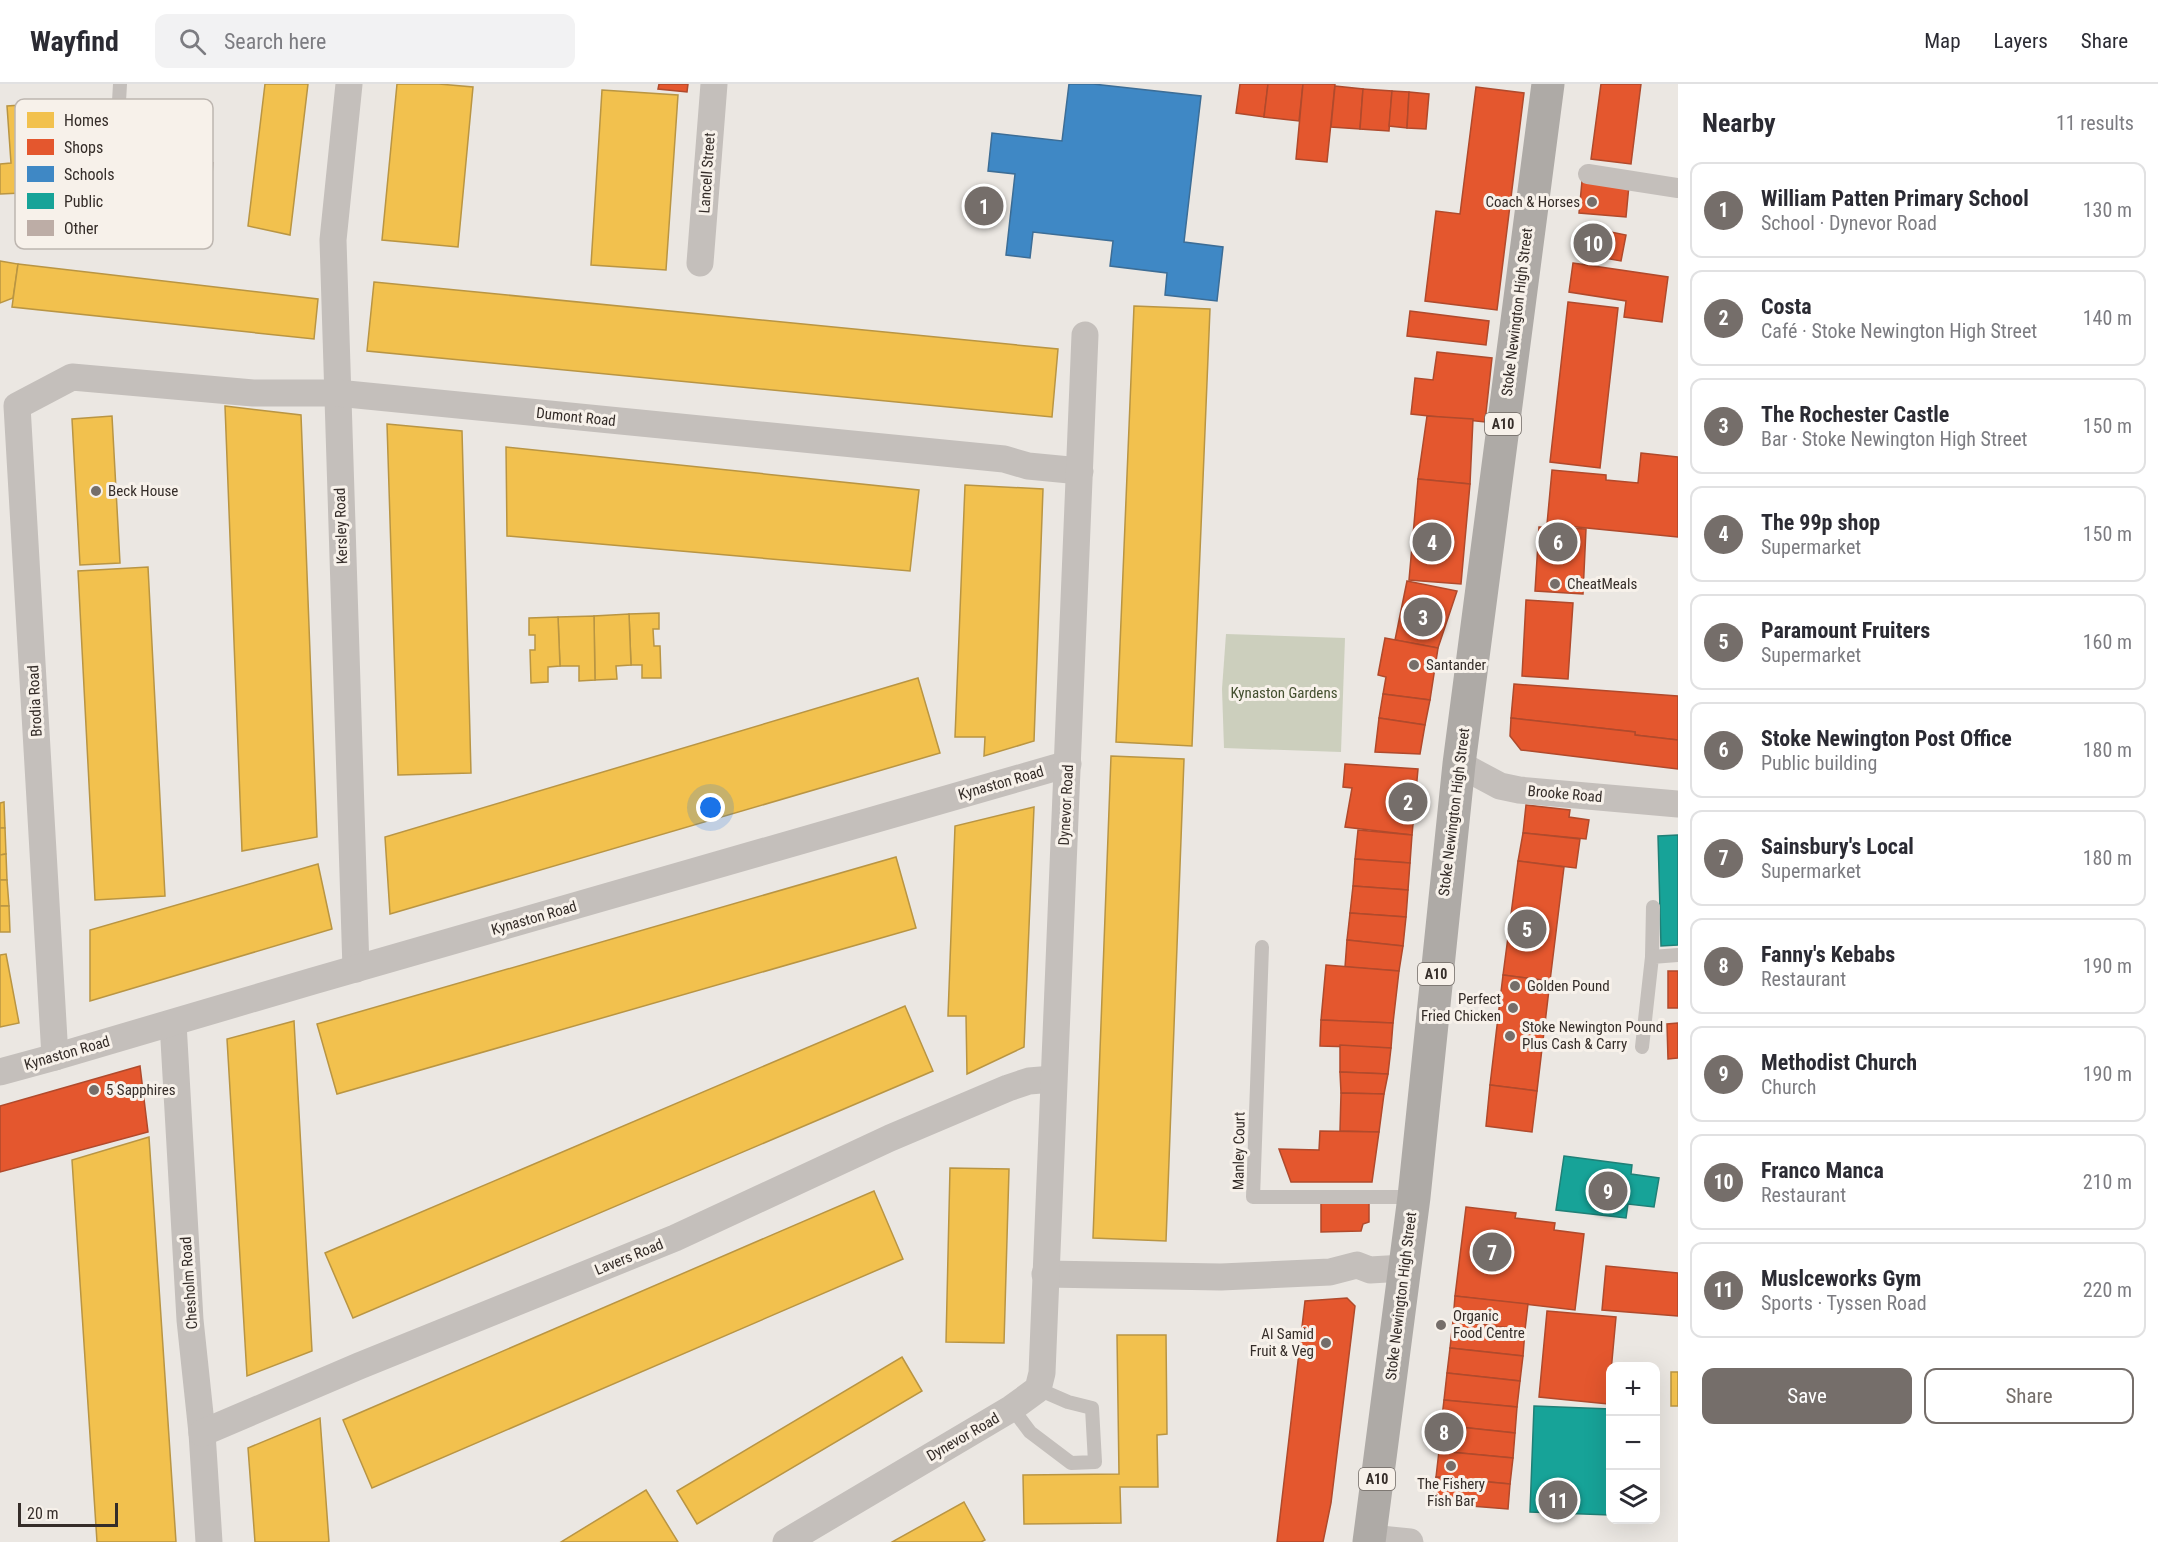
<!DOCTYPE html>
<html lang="en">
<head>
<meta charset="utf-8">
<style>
	body { margin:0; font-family:"Roboto Condensed",sans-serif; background:#f2f2f3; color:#2b2b33 }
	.controls { position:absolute; right:18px; bottom:18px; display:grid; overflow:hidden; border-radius:12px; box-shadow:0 6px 24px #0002 }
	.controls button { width:54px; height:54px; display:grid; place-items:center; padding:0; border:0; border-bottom:2px solid #e1e1e2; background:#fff; color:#2b2b33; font:30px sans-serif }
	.scale { position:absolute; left:18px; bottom:15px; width:100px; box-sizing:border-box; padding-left:6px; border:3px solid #352d29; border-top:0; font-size:16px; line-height:21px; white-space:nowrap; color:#352d29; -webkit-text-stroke:4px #f7f1ea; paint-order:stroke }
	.you { position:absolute; left:711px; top:724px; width:21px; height:21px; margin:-15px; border:4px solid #fff; border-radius:50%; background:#1a73e8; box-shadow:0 0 0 9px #1a73e833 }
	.badge { display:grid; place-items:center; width:39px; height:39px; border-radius:50%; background:#756e6a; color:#fff; font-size:20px; font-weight:700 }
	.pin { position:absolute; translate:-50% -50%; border:3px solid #fff; box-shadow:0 2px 6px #0006 }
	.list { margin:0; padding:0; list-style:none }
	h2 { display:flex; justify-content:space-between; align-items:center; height:78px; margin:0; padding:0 24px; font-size:26px }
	h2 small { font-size:20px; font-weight:400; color:#7c7c81 }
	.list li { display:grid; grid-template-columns:39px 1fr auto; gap:18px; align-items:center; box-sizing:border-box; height:96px; margin:0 12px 12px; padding:0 12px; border:2px solid #e1e1e2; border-radius:12px }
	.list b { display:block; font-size:22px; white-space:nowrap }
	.list p { margin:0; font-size:20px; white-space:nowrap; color:#7c7c81 }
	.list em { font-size:20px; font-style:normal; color:#7c7c81 }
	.actions { display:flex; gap:12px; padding:18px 24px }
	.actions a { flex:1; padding:14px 0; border:2px solid #756e6a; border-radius:12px; text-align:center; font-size:21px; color:#756e6a }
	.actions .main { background:#756e6a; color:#fff }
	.icon { flex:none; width:33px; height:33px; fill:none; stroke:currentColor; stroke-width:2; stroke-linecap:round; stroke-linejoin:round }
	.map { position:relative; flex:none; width:1678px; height:1458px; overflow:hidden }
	header { display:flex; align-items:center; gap:36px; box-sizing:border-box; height:84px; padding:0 30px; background:#fff; border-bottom:2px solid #e1e1e2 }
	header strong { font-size:28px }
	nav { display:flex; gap:33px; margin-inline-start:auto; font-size:21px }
	.search { width:420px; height:54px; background:#f2f2f3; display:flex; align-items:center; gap:15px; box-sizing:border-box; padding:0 21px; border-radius:12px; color:#7c7c81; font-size:22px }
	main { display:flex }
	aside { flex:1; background:#fff }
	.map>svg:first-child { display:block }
	.green { fill:#cccfbd }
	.homes { fill:#f2c14e; stroke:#b99543; stroke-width:1.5 }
	.shops { fill:#e4572e; stroke:#b04a2c; stroke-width:1.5 }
	.schools { fill:#3f88c5; stroke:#3c6d96; stroke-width:1.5 }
	.public { fill:#17a398; stroke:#208077; stroke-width:1.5 }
	.building { fill:#bdada6 }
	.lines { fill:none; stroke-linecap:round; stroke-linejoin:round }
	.service { stroke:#c4bfbb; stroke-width:14 }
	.pedestrian { stroke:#c4bfbb; stroke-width:20 }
	.minor { stroke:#c4bfbb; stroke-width:27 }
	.trunk { stroke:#aeaaa6; stroke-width:33 }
	.poi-dot { fill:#756e6a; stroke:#f7f1ea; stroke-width:2 }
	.labels { text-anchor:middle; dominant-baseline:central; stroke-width:6; stroke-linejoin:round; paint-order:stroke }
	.shield { fill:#f7f1ea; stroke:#6f6863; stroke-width:1.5 }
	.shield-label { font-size:14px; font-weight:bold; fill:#352d29 }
	.street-label { font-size:15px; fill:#352d29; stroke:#f7f1ea }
	.poi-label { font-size:15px; fill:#352d29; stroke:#f7f1ea; text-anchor:start }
	.park-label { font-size:15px; fill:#445030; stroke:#f7f1ea }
	.key { fill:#f7f1ea; stroke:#bdb6b0; stroke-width:1.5 }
	.key-label { font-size:16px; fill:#352d29 }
</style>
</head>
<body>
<header>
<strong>Wayfind</strong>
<div class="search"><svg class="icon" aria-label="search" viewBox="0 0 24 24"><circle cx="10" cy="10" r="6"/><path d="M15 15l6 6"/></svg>Search here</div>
<nav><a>Map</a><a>Layers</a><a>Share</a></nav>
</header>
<main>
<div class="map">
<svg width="1678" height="1458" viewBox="0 0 1678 1458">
	<rect width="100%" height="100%" fill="#ebe7e2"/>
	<path class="green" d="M1226,550L1345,554L1341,668L1224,664L1222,605Z"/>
	<g class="homes">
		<path d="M265,0H308L290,151L248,142Z"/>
		<path d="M397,0H439L473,3L458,163L382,156Z"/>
		<path d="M602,6L678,11L666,186L591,181Z"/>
		<path d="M37,20L43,108L0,110V80L11,79L7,22Z"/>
		<path d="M0,177L18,180L13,214L0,219Z"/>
		<path d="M18,180L318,215L314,255L12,223Z"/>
		<path d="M374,198L1058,265L1052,333L367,267Z"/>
		<path d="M1134,222L1210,225L1192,662L1116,658Z"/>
		<path d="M225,322L301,331L317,753L242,767Z"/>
		<path d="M112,332L120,479L80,481L72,335Z"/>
		<path d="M387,340L462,347L471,689L398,691Z"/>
		<path d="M506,363L919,406L910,487L507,452Z"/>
		<path d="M965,401L1043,405L1034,657L984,672L985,653H955Z"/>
		<path d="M148,483L165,812L95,816L78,487Z"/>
		<path d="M659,529V545H653L654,562H660L661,594H642V581H631L629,530Z"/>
		<path d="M629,530L631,581L616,582L617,595L595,596L594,532Z"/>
		<path d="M594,532L595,596L579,597V582H560L558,533Z"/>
		<path d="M558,533L560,582L548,583V598L531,599L530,566H535V551H529V534Z"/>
		<path d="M918,594L940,669L390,830L385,753Z"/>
		<path d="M1111,672L1184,675L1166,1157L1093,1154Z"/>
		<path d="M4,718L5,744H0V719Z"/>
		<path d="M1034,723L1024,963L967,990L966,932H948L955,742Z"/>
		<path d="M0,744H5L6,770L0,771Z"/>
		<path d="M6,770L7,796H0V771Z"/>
		<path d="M896,773L916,844L337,1010L317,940Z"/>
		<path d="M318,780L332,845L90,917V846Z"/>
		<path d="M0,796H7L9,822H0Z"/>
		<path d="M0,822H9L10,848H0Z"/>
		<path d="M6,870L19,939L0,943V871Z"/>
		<path d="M905,922L933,987L353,1234L325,1169Z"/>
		<path d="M294,937L312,1267L247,1292L227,955Z"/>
		<path d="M149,1053L176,1458H97L72,1076Z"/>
		<path d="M950,1084L1009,1085L1004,1259L946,1258Z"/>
		<path d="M874,1107L903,1175L372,1404L343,1336Z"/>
		<path d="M1117,1251H1166L1167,1350L1157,1351L1158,1403H1120L1121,1439L1024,1440L1023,1391L1119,1390Z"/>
		<path d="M902,1273L922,1307L697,1440L677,1407Z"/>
		<rect x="1671" y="1288" width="7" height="34"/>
		<path d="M320,1334L329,1458H255L248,1364Z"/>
		<path d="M646,1406L678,1458H561Z"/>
		<path d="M964,1418L985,1456L981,1458H892Z"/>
	</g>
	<g class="shops">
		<path d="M659,0H688L687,8L658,5Z"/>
		<path d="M1240,0H1268L1264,33L1236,29Z"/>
		<path d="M1268,0H1303L1299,37L1264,33Z"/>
		<path d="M1303,0H1335L1327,78L1296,75Z"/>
		<path d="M1601,0H1641L1631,80L1591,75Z"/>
		<path d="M1335,2L1363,5L1360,45L1331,43Z"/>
		<path d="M1476,3L1524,9L1497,226L1425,217L1436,127L1460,130Z"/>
		<path d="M1363,5L1392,7L1389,47L1360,45Z"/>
		<path d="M1392,7L1409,8L1407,44L1389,42Z"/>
		<path d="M1409,8L1429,10L1426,45L1407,44Z"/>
		<path d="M1582,97L1629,101L1626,133L1579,129Z"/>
		<path d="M1581,142L1626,151L1621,177L1576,169Z"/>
		<path d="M1573,179L1668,193L1662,238L1624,233L1626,217L1569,208Z"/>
		<path d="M1568,218L1618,224L1600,384L1550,378Z"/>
		<path d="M1410,227L1489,237L1486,261L1407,252Z"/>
		<path d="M1437,268L1492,274L1485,338L1411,330L1415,294L1433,296Z"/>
		<path d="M1427,332L1473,335L1470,400L1418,395Z"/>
		<path d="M1641,369L1678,373V453L1547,440L1552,386L1606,391V396L1638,399Z"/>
		<path d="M1418,395L1470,400L1461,500L1409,496Z"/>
		<path d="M1539,443L1586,445L1583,510L1535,507Z"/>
		<path d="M1407,497L1457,507L1438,564L1395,556Z"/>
		<path d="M1526,516L1573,519L1568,595L1522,592Z"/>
		<path d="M1385,554L1438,564L1430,616L1383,610L1386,593L1378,591Z"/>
		<path d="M1514,600L1678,612V656L1635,651V648L1511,634Z"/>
		<path d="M1383,610L1430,616L1425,641L1379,634Z"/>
		<path d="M1379,634L1425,641L1420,670L1375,668Z"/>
		<path d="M1511,634L1635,648V651L1678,656V685L1521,666L1510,652Z"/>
		<path d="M1345,680L1418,685L1412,751L1345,743L1352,704L1343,703Z"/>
		<path d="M1526,721L1570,726L1569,733L1589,736L1586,755L1523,749Z"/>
		<path d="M1358,746L1412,751L1410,779L1355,775Z"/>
		<path d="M1523,749L1580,755L1576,784L1518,777Z"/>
		<path d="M1355,775L1410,779L1408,806L1353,802Z"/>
		<path d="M1518,777L1564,783L1550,897L1503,891Z"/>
		<path d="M1353,802L1408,806L1406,833L1350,829Z"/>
		<path d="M1350,829L1406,833L1403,862L1347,856Z"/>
		<path d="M1347,856L1403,862L1399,887L1345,883Z"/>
		<path d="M1326,881L1399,887L1393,939L1321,936Z"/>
		<rect x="1668" y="887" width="10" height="37"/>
		<path d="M1503,891L1550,897L1537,1007L1490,1001Z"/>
		<path d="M1321,936L1393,939L1391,964L1320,962Z"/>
		<path d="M1678,939V974L1668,975L1667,940Z"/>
		<path d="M1340,961L1391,964L1388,990L1340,988Z"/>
		<path d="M140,982L148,1048L0,1088V1022Z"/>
		<path d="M1340,988L1388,990L1384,1010L1341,1009Z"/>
		<path d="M1490,1001L1537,1007L1532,1048L1486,1042Z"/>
		<path d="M1341,1009L1384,1010L1379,1048L1340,1047Z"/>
		<path d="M1320,1047L1379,1048L1372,1098H1291L1279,1065L1319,1066Z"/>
		<path d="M1321,1114H1369V1138L1363,1140L1361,1147L1321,1148Z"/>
		<path d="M1466,1123L1516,1129L1515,1134L1555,1139L1554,1146L1584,1150L1575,1226L1455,1212Z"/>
		<path d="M1606,1182L1678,1189V1232L1602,1226Z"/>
		<path d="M1455,1212L1528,1220L1525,1246L1453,1237Z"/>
		<path d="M1347,1214L1355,1222L1331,1419L1323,1458H1277L1305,1217Z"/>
		<path d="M1547,1227L1616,1233L1608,1320L1539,1313Z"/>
		<path d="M1453,1237L1525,1246L1523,1272L1450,1264Z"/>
		<path d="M1450,1264L1523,1272L1520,1297L1447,1289Z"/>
		<path d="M1447,1289L1520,1297L1517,1323L1444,1316Z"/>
		<path d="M1444,1316L1517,1323L1515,1349L1441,1341Z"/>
		<path d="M1441,1341L1515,1349L1513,1374L1439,1367Z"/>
		<path d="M1439,1367L1513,1374L1510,1400L1436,1393Z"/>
		<path d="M1436,1393L1510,1400L1508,1425L1433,1419Z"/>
	</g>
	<path class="schools" d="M1069,0H1093L1201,12L1184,158L1223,163L1217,217L1165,211L1167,189L1110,182L1113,157L1033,148L1030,174L1006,171L1015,90L988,87L992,49L1062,57Z"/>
	<g class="public">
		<path d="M1678,751V861L1661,862L1658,752Z"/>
		<path d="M1564,1072L1632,1081L1631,1090L1659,1094L1654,1123L1628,1120L1626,1134L1556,1126Z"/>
		<path d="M1534,1322L1610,1325V1431L1530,1428Z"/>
	</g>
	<path class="building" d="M197,76L214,78L207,144L105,135L110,82L196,90Z"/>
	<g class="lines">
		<g class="service">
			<path d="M120,0L118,35L187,41"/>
			<path d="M1262,863L1253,1113H1414"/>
			<path d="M1652,873L1653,823"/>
			<path d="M1642,963L1652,873L1678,871"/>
			<path d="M1012,1324L1030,1348L1071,1379L1095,1378L1092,1324L1068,1318L1038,1305"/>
		</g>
		<path class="pedestrian" d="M1588,90L1678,104"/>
		<g class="minor">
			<path d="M349,0L333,156L356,885"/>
			<path d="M700,179L714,0"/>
			<path d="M1459,680L1500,702L1519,706L1678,720"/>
			<path d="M173,939L190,1236L202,1349L209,1458"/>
			<path d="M55,973L17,322L72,293L253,309H337L1004,375L1028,382L1080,387"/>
			<path d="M0,988L55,973L313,897L1068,680"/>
			<path d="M1045,1190L1221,1193L1330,1188L1357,1181L1370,1186L1404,1184"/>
			<path d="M202,1349L359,1282L675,1154L890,1054L1008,1004L1029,997L1053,995"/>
			<path d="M1370,1454L1410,1458"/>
			<path d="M786,1458L1012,1324L1038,1305L1042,1289L1085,251"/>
		</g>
		<path class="trunk" d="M1369,1458L1414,1113L1459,680L1548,0"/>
	</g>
	<g class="poi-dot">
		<circle cx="1592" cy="118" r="6"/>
		<circle cx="96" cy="407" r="6"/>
		<circle cx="1555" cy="500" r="6"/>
		<circle cx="1414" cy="581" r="6"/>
		<circle cx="1515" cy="902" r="6"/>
		<circle cx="1513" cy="924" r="6"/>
		<circle cx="1510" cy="952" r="6"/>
		<circle cx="94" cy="1006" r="6"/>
		<circle cx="1441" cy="1241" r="6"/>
		<circle cx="1326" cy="1259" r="6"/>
		<circle cx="1451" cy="1382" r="6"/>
	</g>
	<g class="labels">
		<g class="shield">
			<rect x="1485" y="329" width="36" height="22" rx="4.5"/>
			<rect x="1418" y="879" width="36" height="22" rx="4.5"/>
			<rect x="1359" y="1384" width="36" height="22" rx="4.5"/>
		</g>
		<g class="shield-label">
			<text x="1503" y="340">A10</text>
			<text x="1436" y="890">A10</text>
			<text x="1377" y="1395">A10</text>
		</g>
		<g class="street-label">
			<text transform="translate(707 89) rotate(-86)">Lancell Street</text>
			<text transform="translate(1517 228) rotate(-83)">Stoke Newington High Street</text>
			<text transform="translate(576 333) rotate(6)">Dumont Road</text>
			<text transform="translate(341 442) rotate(-92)">Kersley Road</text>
			<text transform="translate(35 617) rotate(-93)">Brodia Road</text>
			<text transform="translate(1001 699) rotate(-16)">Kynaston Road</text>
			<text transform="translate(1565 710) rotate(5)">Brooke Road</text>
			<text transform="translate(1066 721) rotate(-87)">Dynevor Road</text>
			<text transform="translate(1454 728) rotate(-83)">Stoke Newington High Street</text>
			<text transform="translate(534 834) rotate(-16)">Kynaston Road</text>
			<text transform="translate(67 969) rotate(-16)">Kynaston Road</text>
			<text transform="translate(1239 1067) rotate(-89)">Manley Court</text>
			<text transform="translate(629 1173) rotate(-22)">Lavers Road</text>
			<text transform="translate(189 1199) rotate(-94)">Chesholm Road</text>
			<text transform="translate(1401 1212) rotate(-83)">Stoke Newington High Street</text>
			<text transform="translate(963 1353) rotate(-30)">Dynevor Road</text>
		</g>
		<g class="poi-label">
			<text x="1580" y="118" text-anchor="end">Coach &amp; Horses</text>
			<text x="108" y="407">Beck House</text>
			<text x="1567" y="500">CheatMeals</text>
			<text x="1426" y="581">Santander</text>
			<text x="1527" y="902">Golden Pound</text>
			<text x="1501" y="915" text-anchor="end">Perfect<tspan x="1501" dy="17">Fried Chicken</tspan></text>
			<text x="1522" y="943">Stoke Newington Pound<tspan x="1522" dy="17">Plus Cash &amp; Carry</tspan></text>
			<text x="106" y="1006">5 Sapphires</text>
			<text x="1453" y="1232">Organic<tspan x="1453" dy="17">Food Centre</tspan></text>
			<text x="1314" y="1250" text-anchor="end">Al Samid<tspan x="1314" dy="17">Fruit &amp; Veg</tspan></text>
			<text x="1451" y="1400" text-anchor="middle">The Fishery<tspan x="1451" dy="17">Fish Bar</tspan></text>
		</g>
		<g class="park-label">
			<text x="1284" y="609">Kynaston Gardens</text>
		</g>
	</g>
	<rect x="15" y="15" width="198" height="150" rx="9" class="key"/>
	<rect x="27" y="28" width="27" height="16" fill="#f2c14e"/>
	<rect x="27" y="55" width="27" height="16" fill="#e4572e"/>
	<rect x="27" y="82" width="27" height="16" fill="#3f88c5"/>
	<rect x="27" y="109" width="27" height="16" fill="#17a398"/>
	<rect x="27" y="136" width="27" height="16" fill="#bdada6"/>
	<g class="key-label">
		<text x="64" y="42">Homes</text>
		<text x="64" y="69">Shops</text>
		<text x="64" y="96">Schools</text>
		<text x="64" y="123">Public</text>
		<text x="64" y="150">Other</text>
	</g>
</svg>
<div class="controls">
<button>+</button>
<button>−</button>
<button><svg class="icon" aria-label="layers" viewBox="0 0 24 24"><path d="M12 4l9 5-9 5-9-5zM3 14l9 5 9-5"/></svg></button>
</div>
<div class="scale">20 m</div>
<div class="you"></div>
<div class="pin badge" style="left:984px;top:122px">1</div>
<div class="pin badge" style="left:1408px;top:718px">2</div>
<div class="pin badge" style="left:1423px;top:533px">3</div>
<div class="pin badge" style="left:1432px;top:458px">4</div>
<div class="pin badge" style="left:1527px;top:845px">5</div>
<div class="pin badge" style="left:1558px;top:458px">6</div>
<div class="pin badge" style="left:1492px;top:1168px">7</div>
<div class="pin badge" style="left:1444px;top:1348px">8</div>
<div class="pin badge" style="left:1608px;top:1107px">9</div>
<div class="pin badge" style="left:1593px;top:159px">10</div>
<div class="pin badge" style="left:1558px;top:1416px">11</div>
</div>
<aside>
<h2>Nearby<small>11 results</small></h2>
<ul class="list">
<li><span class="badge">1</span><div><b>William Patten Primary School</b><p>School · Dynevor Road</p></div><em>130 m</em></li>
<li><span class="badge">2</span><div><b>Costa</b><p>Café · Stoke Newington High Street</p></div><em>140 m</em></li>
<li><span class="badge">3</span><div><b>The Rochester Castle</b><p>Bar · Stoke Newington High Street</p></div><em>150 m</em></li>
<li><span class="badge">4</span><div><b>The 99p shop</b><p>Supermarket</p></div><em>150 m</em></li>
<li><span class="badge">5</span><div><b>Paramount Fruiters</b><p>Supermarket</p></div><em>160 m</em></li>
<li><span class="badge">6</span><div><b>Stoke Newington Post Office</b><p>Public building</p></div><em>180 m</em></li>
<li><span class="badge">7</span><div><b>Sainsbury's Local</b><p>Supermarket</p></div><em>180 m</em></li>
<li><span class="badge">8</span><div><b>Fanny's Kebabs</b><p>Restaurant</p></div><em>190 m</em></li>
<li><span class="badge">9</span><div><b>Methodist Church</b><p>Church</p></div><em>190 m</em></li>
<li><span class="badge">10</span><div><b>Franco Manca</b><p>Restaurant</p></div><em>210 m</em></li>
<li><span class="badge">11</span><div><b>Muslceworks Gym</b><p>Sports · Tyssen Road</p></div><em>220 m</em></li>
</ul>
<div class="actions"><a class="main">Save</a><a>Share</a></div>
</aside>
</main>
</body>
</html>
